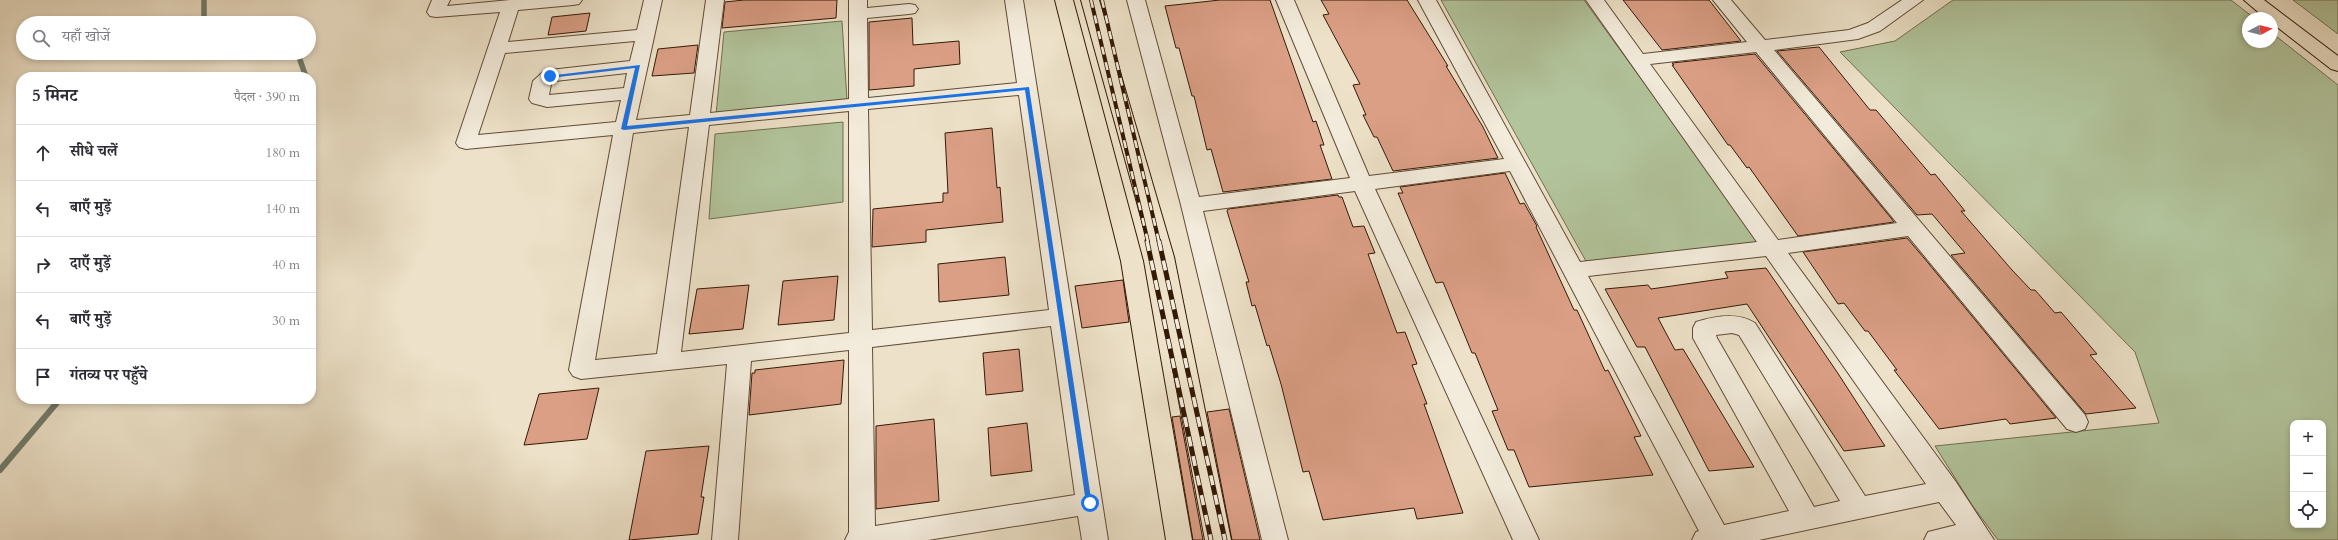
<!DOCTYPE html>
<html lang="hi">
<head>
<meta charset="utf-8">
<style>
	body { margin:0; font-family:Cardo,"Noto Serif Devanagari",serif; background:#f2f2f3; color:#2b2b33 }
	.controls { position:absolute; right:12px; bottom:12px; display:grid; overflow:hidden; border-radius:8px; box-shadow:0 2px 6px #0003 }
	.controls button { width:36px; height:36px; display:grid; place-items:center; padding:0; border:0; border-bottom:1px solid #e1e1e2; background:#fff; color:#2b2b33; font:20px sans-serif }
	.compass { position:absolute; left:2242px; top:12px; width:36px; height:36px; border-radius:50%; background:#fff; box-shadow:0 2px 6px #0003; rotate:83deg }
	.stop { position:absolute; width:12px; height:12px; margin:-9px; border:3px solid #1a73e8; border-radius:50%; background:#fff }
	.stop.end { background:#1a73e8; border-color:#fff; box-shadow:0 1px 4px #0008 }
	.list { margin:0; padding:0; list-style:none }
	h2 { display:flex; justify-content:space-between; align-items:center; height:52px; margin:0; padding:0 16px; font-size:17px }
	h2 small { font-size:13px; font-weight:400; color:#7c7c81 }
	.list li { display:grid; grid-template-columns:26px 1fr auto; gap:12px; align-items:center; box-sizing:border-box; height:56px; padding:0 16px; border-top:1px solid #e1e1e2 }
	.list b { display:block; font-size:15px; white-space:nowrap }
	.list em { font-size:13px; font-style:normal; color:#7c7c81 }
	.icon { flex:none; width:22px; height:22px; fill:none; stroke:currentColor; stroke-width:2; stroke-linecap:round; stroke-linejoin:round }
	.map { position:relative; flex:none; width:2338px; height:540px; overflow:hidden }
	.search { position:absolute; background:#fff; box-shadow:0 2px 6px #0003; left:16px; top:16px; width:300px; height:44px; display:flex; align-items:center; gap:10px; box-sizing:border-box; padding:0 14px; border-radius:22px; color:#7c7c81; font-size:15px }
	.panel { position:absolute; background:#fff; box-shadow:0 2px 6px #0003; left:16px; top:72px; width:300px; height:332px; border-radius:16px }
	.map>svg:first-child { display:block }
	.green { fill:#b2c49c; stroke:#736e50; fill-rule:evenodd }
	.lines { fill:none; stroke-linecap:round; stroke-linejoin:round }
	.stream-far1 { stroke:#717d6c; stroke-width:5.5 }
	.stream { stroke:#717d6c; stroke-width:6 }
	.building { fill:#db9f86; stroke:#341905 }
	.minor-casing { stroke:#624b36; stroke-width:2 }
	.major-casing { stroke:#341905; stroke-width:2 }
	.minor { fill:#f3ecdc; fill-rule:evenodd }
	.major { fill:#ede2c9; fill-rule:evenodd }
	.rail-far1-casing { stroke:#341905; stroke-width:4 }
	.rail-casing { stroke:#341905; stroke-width:5 }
	.rail-far1 { stroke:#f3ecdc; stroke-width:2.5; stroke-dasharray:8; stroke-linecap:butt }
	.rail { stroke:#f3ecdc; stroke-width:3.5; stroke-dasharray:10; stroke-linecap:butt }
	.route { fill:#1a73e8 }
</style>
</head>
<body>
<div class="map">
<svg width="2338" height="540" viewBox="0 0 2338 540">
	<rect width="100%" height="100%" fill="#ede2c9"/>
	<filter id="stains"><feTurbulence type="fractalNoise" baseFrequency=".005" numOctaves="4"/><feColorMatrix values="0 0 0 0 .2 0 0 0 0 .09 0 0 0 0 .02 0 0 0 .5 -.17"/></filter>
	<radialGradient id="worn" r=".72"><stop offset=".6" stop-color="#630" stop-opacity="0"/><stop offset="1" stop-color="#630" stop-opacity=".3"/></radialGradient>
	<g class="green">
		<path d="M1441,0H1584L1760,243L1587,263Z"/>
		<path d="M1953,0H2231L2254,18H2248V42H2272V33L2338,85V540H1998L1972,505L1935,446L2159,423L2135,352L1840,52L1895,41ZM2293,423H2323V525H2293Z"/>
		<path d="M2293,0H2338V34Z"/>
		<path d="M842,21L847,100L716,115L724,32Z"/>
		<path d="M843,122V202L709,219L715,134Z"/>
	</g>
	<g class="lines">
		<g class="stream-far1">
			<path d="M204,0V23"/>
			<path d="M292,53L299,57L306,77"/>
		</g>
		<path class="stream" d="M0,470L60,399"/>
	</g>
	<g class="building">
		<path d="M744,0H837L836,18L722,28L725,2Z"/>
		<path d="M1220,0H1270L1313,122L1316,121L1324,145H1320L1332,179L1223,192L1211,149L1207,150L1194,96H1192L1179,48H1176L1165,6Z"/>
		<path d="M1321,0H1407L1448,66H1446L1483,127L1498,158L1393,171L1377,137H1374L1363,115H1366L1353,85L1360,84L1323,15L1329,14Z"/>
		<path d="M1623,0H1709L1741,41L1662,50Z"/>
		<path d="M590,13L586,31L548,35L552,17Z"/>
		<path d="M912,18L913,45L959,41L960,64L914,69V86L869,90V22Z"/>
		<path d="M698,45L694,73L652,76L658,49Z"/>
		<path d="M1819,47L1870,110H1876L1931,175L1935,174L1965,211H1961L2012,270L2031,290H2035L2055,313L2061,312L2097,354L2090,355L2136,408L2086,414L1951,255L1965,253L1932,214L1917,215L1777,51Z"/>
		<path d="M1755,54L1891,218L1894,222L1798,236L1749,167L1747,168L1730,145H1728L1672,65H1674L1672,63Z"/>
		<path d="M992,128L997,188L1000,187L1003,222L926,230V242L872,247L873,209L943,202V193H948L945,133Z"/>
		<path d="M1505,173L1520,204L1524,203L1537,226L1536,227L1574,310H1577L1605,371L1608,370L1641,436L1634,437L1653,475L1529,487L1514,450H1508L1492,411L1498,410L1475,353H1472L1443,282L1436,283L1398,193H1403L1400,187Z"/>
		<path d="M1338,195L1339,197H1342L1353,227L1364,226L1375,253L1368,254L1397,333L1405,332L1417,364L1412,365L1427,404H1424L1463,513L1417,519L1414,508L1323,520L1309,471L1303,472L1281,384L1269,345L1267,346L1255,305L1252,306L1246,282H1249L1227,211L1228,209Z"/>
		<path d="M1907,238L1924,258L2056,418L2010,424L2006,419L1939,429L1894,370H1897L1868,331H1865L1844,303L1838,304L1803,252Z"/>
		<path d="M1005,257L1009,295L939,302L938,264Z"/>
		<path d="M1766,268L1837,372L1885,446L1844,451L1747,304L1658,318L1675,350L1683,349L1754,467L1709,471L1645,347H1637L1605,289L1648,285L1651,289L1728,278L1725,272Z"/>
		<path d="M838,276L834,320L778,325L783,281Z"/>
		<path d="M1123,280L1129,322L1082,328L1075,286Z"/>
		<path d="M749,285L743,329L689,334L697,289Z"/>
		<path d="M1019,349L1023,391L986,395L983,353Z"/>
		<path d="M844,360L841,404L749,415L752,373H755V370Z"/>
		<path d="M599,388L587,439L524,445L539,394Z"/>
		<path d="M1229,409L1260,540H1232L1207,412Z"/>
		<path d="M1180,416L1203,540H1193L1172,417Z"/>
		<path d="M934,419L939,501L876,509V426Z"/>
		<path d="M1027,423L1032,471L991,476L988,428Z"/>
		<path d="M709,446L701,497H704L698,534L629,540L646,451Z"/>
	</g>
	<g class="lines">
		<defs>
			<g id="minor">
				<path d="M432,0H450L447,6L510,0H582L579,4L573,5L518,10L508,42L637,30L644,0H662L636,120L690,115L706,0H724L710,113L849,99V0H867V8L909,4L915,5L918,9L915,13L909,14L867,18L868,98L1017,83L1005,0H1023L1108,540H1082L1078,516L928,540H845L849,532V350L751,361L738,540H712L727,364L581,379L573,376L569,370L613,135L466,149L459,147L456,143L500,12L436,17L430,16L427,12ZM635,41L630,61L550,70L543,72L533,81L529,99L532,103L547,107L621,100L616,122L478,135L505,53ZM627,73L624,88L549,95L551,84L555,81ZM1019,95L1049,310L872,330L868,109ZM849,111V333L681,352L709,125ZM689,127L657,354L595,360L633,133ZM1051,326L1075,495L875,526L872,347Z"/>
				<path d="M1127,0H1145L1199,197L1350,178L1276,0H1294L1369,176L1504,159L1418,0H1436L1580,262L1757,242L1586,0H1604L1643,54L1747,42L1713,0H1731L1765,40L1849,30L1868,23L1902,0H1923L1880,31L1858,39L1774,50L2085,415L2088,422L2085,429L2076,432L2067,429L1908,236L1788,253L1956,482L1994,540H1924L1928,532L1956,525L1939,502L1759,540H1692L1696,532L1699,531L1510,171L1375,189L1539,540H1513L1355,191L1203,211L1288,540H1262L1181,205ZM1756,52L1897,223L1778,240L1650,64ZM1766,256L1926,484L1865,496L1755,323C1738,312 1715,316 1696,322L1693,328V338L1789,511L1724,525L1588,276ZM1732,333L1739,335L1840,501L1814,507L1717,338L1716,335Z"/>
			</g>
			<g id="major">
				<path d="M1055,0H1073L1143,261L1192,540H1166L1121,261Z"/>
				<path d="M1081,0H1099L1174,257L1231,540H1205L1152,257Z"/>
				<path d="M2244,0H2264L2338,56V71L2331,69L2272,23V18H2265Z"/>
			</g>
		</defs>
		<use href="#minor" class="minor-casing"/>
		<use href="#major" class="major-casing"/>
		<use href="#minor" class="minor"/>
		<use href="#major" class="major"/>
		<defs>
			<g id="rail-far1">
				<path d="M1091,0L1148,242"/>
				<path d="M1102,0L1159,242"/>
			</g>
			<g id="rail">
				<path d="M1147,241L1211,540"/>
				<path d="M1159,241L1225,540"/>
			</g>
		</defs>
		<use href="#rail-far1" class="rail-far1-casing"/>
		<use href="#rail" class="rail-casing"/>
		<use href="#rail-far1" class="rail-far1"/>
		<use href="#rail" class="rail"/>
	</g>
	<path class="route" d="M640,65L627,126L1029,87L1092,505L1090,506L1086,503L1025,90L624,130L621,129L635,68L550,78L547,76Z"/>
	<rect width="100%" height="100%" filter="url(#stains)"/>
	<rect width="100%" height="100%" fill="url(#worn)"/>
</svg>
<div class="controls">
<button>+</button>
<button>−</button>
<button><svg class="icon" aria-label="locate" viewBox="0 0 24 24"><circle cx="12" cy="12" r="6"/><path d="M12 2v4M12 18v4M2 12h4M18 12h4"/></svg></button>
</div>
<svg class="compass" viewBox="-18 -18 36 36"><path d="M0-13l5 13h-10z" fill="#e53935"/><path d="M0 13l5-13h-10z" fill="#7c7c81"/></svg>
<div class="stop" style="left:1090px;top:503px"></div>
<div class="stop end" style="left:550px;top:76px"></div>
<div class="search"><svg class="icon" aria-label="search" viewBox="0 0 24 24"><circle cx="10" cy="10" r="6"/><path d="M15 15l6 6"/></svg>यहाँ खोजें</div>
<section class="panel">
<h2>5 मिनट<small>पैदल · 390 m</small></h2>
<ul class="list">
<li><svg class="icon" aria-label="ahead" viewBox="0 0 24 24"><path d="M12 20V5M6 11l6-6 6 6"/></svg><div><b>सीधे चलें</b></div><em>180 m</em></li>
<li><svg class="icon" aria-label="left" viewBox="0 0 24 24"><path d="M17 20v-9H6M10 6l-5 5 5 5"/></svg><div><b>बाएँ मुड़ें</b></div><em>140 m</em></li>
<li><svg class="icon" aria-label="right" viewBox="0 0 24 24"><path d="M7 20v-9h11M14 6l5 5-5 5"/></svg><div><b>दाएँ मुड़ें</b></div><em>40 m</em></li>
<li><svg class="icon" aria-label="left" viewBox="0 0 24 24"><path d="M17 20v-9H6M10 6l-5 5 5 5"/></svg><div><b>बाएँ मुड़ें</b></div><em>30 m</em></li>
<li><svg class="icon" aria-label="arrive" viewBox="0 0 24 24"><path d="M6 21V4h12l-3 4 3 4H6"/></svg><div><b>गंतव्य पर पहुँचे</b></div></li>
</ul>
</section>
</div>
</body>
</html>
